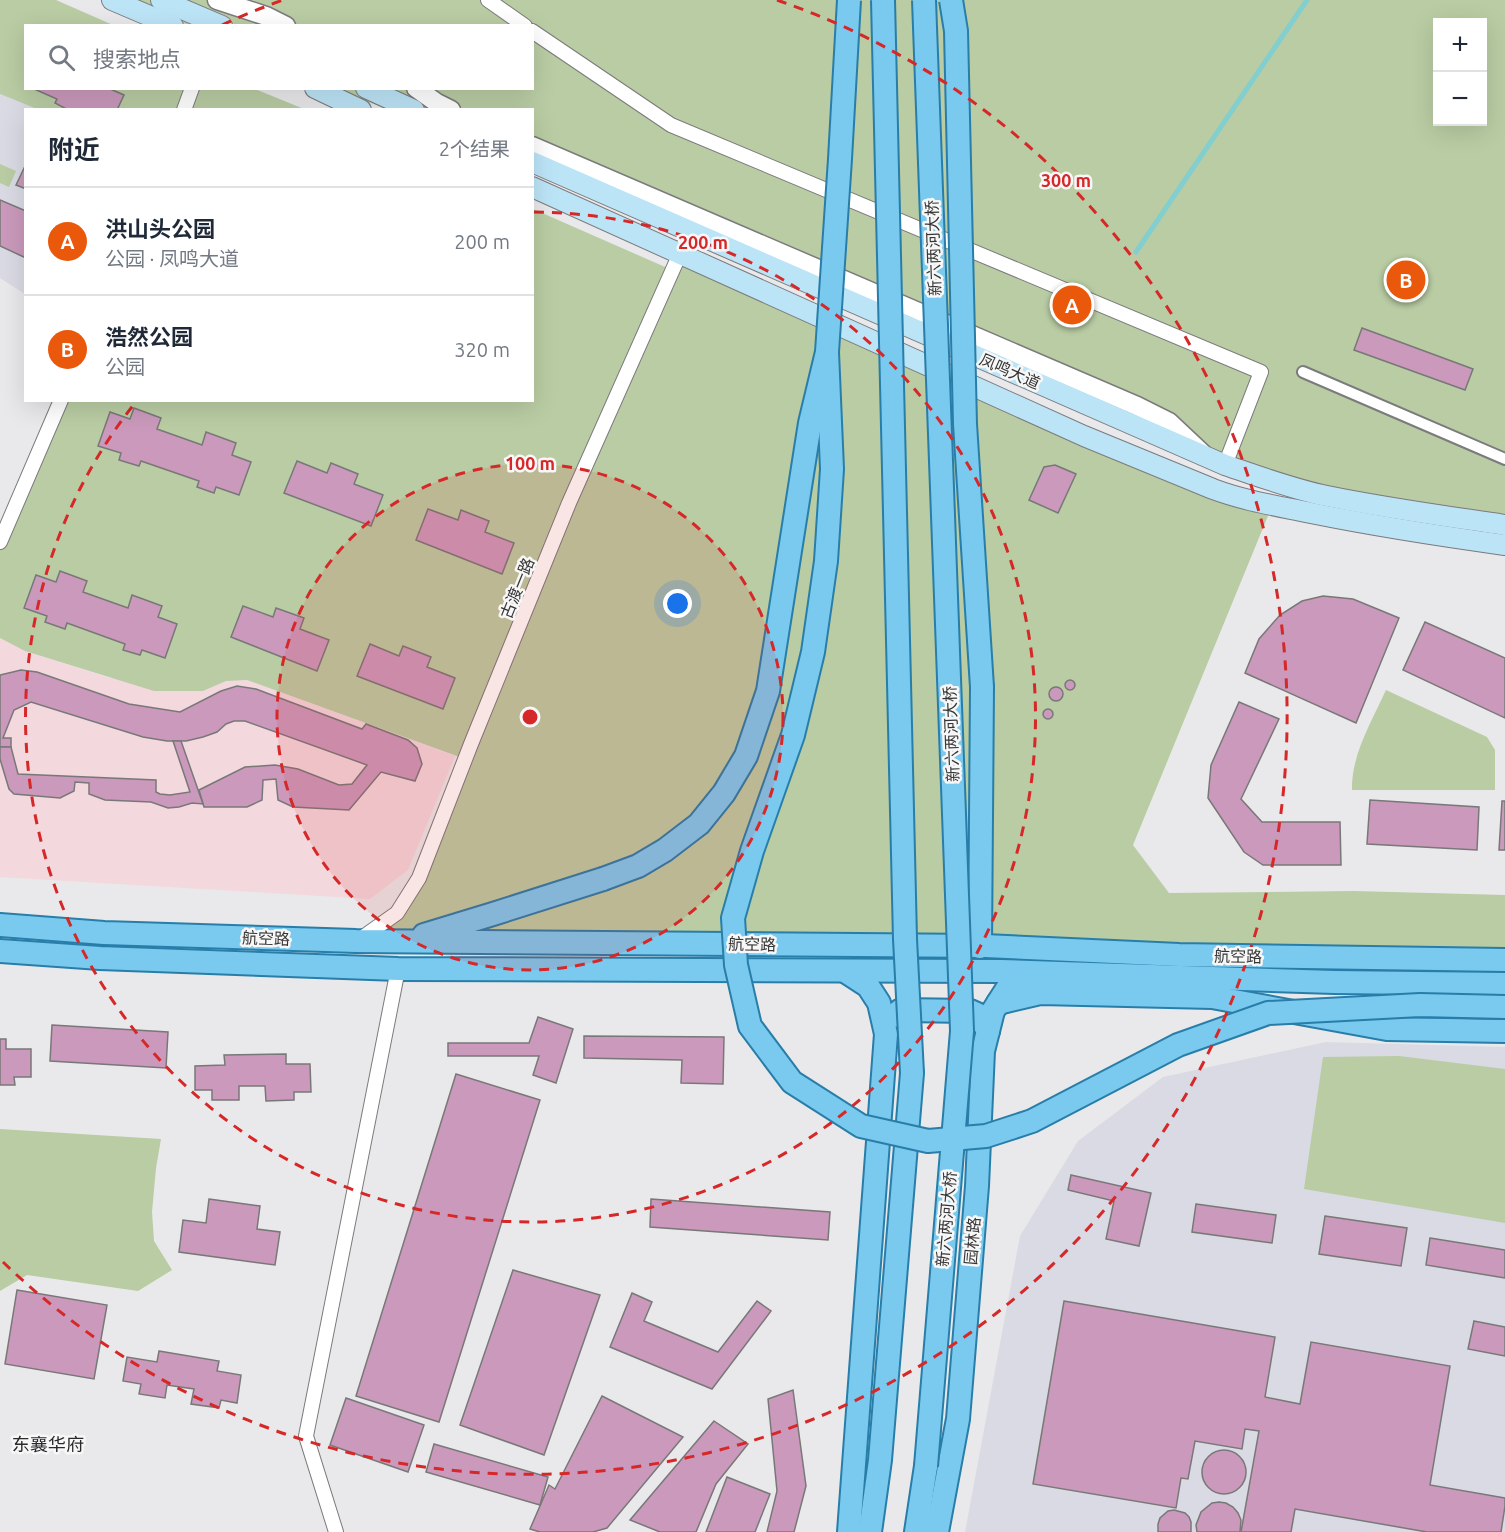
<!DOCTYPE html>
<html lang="zh">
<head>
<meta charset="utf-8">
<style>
	body { margin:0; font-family:Ubuntu,"Noto Sans SC",sans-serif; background:#f2f2f3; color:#1f2937 }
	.controls { position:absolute; right:18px; top:18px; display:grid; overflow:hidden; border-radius:0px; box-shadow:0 6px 24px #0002 }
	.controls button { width:54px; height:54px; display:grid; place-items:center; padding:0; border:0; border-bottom:2px solid #e0e1e3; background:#fff; color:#1f2937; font:30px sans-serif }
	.you { position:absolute; left:678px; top:604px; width:21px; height:21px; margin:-15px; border:4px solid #fff; border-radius:50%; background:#1a73e8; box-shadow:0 0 0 9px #1a73e833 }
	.badge { display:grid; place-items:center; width:39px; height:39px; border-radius:50%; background:#ea580c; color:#fff; font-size:20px; font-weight:700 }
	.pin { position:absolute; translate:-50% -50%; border:3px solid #fff; box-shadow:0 2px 6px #0006 }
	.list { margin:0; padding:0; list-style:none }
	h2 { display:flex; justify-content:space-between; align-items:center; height:78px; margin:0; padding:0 24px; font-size:26px }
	h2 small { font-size:20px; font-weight:400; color:#747a83 }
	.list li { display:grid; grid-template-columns:39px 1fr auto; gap:18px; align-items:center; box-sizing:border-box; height:108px; padding:0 24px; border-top:2px solid #e0e1e3 }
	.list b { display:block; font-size:22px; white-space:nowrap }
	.list p { margin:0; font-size:20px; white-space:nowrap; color:#747a83 }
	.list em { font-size:20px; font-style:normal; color:#747a83 }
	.icon { flex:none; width:33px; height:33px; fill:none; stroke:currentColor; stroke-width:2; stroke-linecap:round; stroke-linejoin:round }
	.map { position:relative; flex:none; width:1505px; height:1532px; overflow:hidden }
	.search { position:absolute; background:#fff; box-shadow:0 6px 24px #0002; left:24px; top:24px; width:510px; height:66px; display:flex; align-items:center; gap:15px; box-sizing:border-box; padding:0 21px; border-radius:0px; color:#747a83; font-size:22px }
	.panel { position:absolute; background:#fff; box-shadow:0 6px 24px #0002; left:24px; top:108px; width:510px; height:294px; border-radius:0px }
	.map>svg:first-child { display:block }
	.commercial { fill:#f3d8dd }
	.built { fill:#d9dae3 }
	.green { fill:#b9cca3; fill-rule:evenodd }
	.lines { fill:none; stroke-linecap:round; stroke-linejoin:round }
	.stream { stroke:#83cece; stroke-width:5 }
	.building { fill:#ca99bb; stroke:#797878; stroke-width:1.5 }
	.pedestrian-casing { stroke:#7b7b7d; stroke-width:14 }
	.minor-casing { stroke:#7b7b7d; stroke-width:16 }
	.tertiary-casing { stroke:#7b7b7d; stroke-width:21 }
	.secondary-casing { stroke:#7b7b7d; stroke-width:22 }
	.primary-casing { stroke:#287ea8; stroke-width:26 }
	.pedestrian { stroke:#fff; stroke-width:10 }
	.minor { stroke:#fff; stroke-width:14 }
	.tertiary { stroke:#fff; stroke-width:18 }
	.secondary { stroke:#bce4f7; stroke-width:20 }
	.primary { stroke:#7ac9ef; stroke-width:22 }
	.primary-bridge-casing { stroke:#287ea8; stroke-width:26; stroke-linecap:butt }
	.primary-bridge { stroke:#7ac9ef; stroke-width:22 }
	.ring { fill:none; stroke:#d62828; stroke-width:3; stroke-dasharray:10 8 }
	.labels { text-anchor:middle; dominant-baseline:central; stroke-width:5; stroke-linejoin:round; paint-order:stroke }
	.street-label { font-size:16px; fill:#363636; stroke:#f7f7f8 }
	.neighbourhood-label { font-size:18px; fill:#2a2a2b; stroke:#f7f7f8 }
	.centre { fill:#d62828; stroke:#f7f7f8; stroke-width:3 }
	.ring-label { font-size:18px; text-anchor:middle; font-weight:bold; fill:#d62828; stroke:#f7f7f8; stroke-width:5; stroke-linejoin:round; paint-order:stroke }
</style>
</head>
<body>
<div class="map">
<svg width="1505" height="1532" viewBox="0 0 1505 1532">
	<rect width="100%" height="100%" fill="#e9e9eb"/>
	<path class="commercial" d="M0,638L25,651L110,678L203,691L226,681L247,680L455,756L408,870L370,899L0,877Z"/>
	<g class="built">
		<path d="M0,94L37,109L26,110L25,294L0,278Z"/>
		<path d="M1326,1042L1505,1047V1532H965L1020,1236L1078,1141L1163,1077Z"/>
	</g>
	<g class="green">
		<path d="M0,0H56L113,25L26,26V88L255,89L304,109H37L0,94Z"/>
		<path d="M128,0H1505V526L1299,486L533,172L532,110L386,109L336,89L532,88V26L188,25ZM1438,22H1482V122H1438Z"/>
		<path d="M0,164L16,171L9,187L0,183Z"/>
		<path d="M533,209L672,270L679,254L1272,506L1133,845L1169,893L1354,891L1505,895V960L356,941L397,913L465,759L247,680L226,681L203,691H154L25,651L0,638V542L61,401L532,400Z"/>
		<path d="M1386,690L1487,737L1495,750V790H1352C1351,755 1372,721 1386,690Z"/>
		<path d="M1399,1056L1505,1069V1223L1304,1189L1323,1057Z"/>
		<path d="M0,1129L161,1139L156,1168L152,1212L154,1241L172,1270L138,1291L27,1275L0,1291Z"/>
	</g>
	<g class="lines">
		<path class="stream" d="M1136,252L1307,0"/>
	</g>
	<g class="building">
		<path d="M32,88H108L124,95L117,110H68L55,103L57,99Z"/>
		<path d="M26,164V189L16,185Z"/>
		<path d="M0,200L26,211V258L0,246Z"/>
		<path d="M1362,328L1473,369L1465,390L1354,350Z"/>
		<path d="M134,408L161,418L157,429L202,445L206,432L236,443L232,455L251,462L239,495L216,487L214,493L197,487L199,481L141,461L139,466L119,460L121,453L98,446L110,412L130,419Z"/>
		<path d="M297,461L327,473L331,463L358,474L354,484L383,495L371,526L284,493Z"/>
		<path d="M1055,465L1076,474L1058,513L1029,500L1044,467Z"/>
		<path d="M428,509L458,520L461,510L489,521L485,532L514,543L502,574L416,540Z"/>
		<path d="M60,571L87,581L83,592L128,608L132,595L162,606L158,617L177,624L165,658L142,650L140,655L123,650L125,644L67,623L65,629L45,622L47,616L24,608L36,575L56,582Z"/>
		<path d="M1323,596L1353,599L1399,618L1356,723L1245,673L1259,639L1280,615L1302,601Z"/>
		<path d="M243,606L273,617L276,608L304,618L300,629L329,640L317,671L231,637Z"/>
		<path d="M1425,622L1505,658V718L1403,670Z"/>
		<path d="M370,644L399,656L403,646L431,657L427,667L455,678L443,709L357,676Z"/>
		<path d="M21,670L37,672L129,704L180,712L221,691L237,686L256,689L362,729L366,724L408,740L417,748L422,764L415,781L381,772L349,810L293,807L278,800L276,779L263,780L262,800L247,807H204L199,790L245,767L275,765L298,769L339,785L352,784L367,765L245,721H234L226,724L217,732L203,737L186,741H167L143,737L31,702L14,710L3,738H11V747H0V675Z"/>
		<circle cx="1070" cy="685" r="5"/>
		<circle cx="1056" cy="694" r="7"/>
		<path d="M1239,702L1279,719L1241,799L1262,822H1340L1341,865H1263L1244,852L1208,798L1211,765Z"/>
		<circle cx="1048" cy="714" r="5"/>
		<path d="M173,741H181L203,804L192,803L179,807L168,808L151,802L105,800L89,794V783L75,782L74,791L60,798L14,794L9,789L0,759V747H11L18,774L156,780V792L160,794L170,795L190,792Z"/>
		<path d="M1370,800L1479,807L1477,850L1367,844Z"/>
		<path d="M1502,801H1505V850H1499Z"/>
		<path d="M538,1017L573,1029L556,1083L533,1075L539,1056H448V1043H529Z"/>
		<path d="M52,1025L168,1032L166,1068L50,1061Z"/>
		<path d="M584,1036L724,1037L723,1084L681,1083L682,1060L584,1058Z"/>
		<path d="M0,1039H6V1049H31V1077H14L15,1085H0Z"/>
		<path d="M286,1054V1064H310L311,1092H294V1100L266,1101L265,1086H239V1100H212V1090H195V1066L225,1065L224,1055Z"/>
		<path d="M456,1074L540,1100L439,1422L356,1396Z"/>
		<path d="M1071,1175L1151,1193L1139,1246L1106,1239L1114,1201L1068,1190Z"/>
		<path d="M209,1199L260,1206L257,1229L280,1232L275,1265L179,1252L183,1220L206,1223Z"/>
		<path d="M651,1199L830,1212L828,1240L650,1227Z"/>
		<path d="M1196,1204L1276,1215L1272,1243L1192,1232Z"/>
		<path d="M1325,1216L1407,1228L1401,1266L1319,1254Z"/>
		<path d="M1430,1238L1505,1250V1278L1426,1265Z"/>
		<path d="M513,1270L600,1295L544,1455L460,1425Z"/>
		<path d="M17,1290L107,1305L94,1379L5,1364Z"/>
		<path d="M632,1293L652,1302L644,1321L718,1352L757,1301L771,1311L712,1389L610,1347Z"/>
		<path d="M1064,1301L1275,1337L1265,1397L1300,1404L1311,1342L1450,1366L1430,1485L1505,1498V1506L1501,1532H1427L1295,1509L1291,1532H1241L1259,1431L1245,1429L1242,1449L1195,1441L1188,1479L1181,1478L1176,1508L1033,1484Z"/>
		<path d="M1474,1321L1505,1327V1356L1468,1349Z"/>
		<path d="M159,1351L219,1361L217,1371L241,1375L237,1403L221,1400L219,1408L191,1404L194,1389L167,1385L165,1398L139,1394L141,1384L123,1381L127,1357L157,1362Z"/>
		<path d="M793,1390L806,1486L794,1532H767L777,1491L768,1399Z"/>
		<path d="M602,1396L683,1437L607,1528L593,1532H540L530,1529L549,1485L555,1489Z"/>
		<path d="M346,1398L424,1425L408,1472L330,1445Z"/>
		<path d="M714,1421L748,1444L716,1484L696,1532H660L630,1520Z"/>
		<path d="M434,1444L548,1477L540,1505L426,1472Z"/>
		<circle cx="1224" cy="1472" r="22"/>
		<path d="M727,1477L770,1494L755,1532H706Z"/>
		<path d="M1219,1502L1226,1503L1233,1507L1238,1513L1241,1520L1240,1532H1197L1196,1525L1201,1512L1212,1503Z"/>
		<path d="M1174,1510L1185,1513L1189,1517L1191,1522V1532H1158V1524L1160,1518L1168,1511Z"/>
	</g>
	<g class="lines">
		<defs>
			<path id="pedestrian" d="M1303,372L1505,459"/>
			<g id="minor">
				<path d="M488,0L525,26"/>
				<path d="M532,31L671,125L1261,372L1225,465"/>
				<path d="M184,110L192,88"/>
				<path d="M0,542L61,400"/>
				<path d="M359,940L397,913L419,878L471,744L569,503L690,231"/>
				<path d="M336,1532L306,1436L398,969"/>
			</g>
			<g id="tertiary">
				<path d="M217,0L266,16L286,26"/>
				<path d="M416,88L437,103L451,110"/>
				<path d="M532,146L1137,406L1169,422L1203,454"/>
			</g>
			<g id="secondary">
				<path d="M112,0L173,26"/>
				<path d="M161,0L222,26"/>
				<path d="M315,88L361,110"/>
				<path d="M366,88L414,110"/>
				<path d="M532,162L1225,465C1258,476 1292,489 1327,496C1385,508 1445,516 1505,525"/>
				<path d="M532,187L1084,436L1213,489C1245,501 1278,506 1311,513C1375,526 1440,536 1505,545"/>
			</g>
			<g id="primary">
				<path d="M0,925L104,933L356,941L985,946L1179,955L1505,960"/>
				<path d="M424,935L493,914L603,879"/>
				<path d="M980,947L982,687"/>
				<path d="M0,951L100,958L398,969L1001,971L1334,982L1505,984"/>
				<path d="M845,971L868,986L879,1003L886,1034L849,1532"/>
				<path d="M998,1003L1040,993L1212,997L1387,1029L1505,1031"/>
				<path d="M893,1016L901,1010L970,1011L979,1015L988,1031"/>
				<path d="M870,1532L880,1460L912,1073"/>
				<path d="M916,1532L926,1466"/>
				<path d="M937,1532L958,1419L977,1186L983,1051L993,1011L1012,981L1034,973"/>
			</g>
		</defs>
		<use href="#pedestrian" class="pedestrian-casing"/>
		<use href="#minor" class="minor-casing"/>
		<use href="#tertiary" class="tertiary-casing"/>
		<use href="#secondary" class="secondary-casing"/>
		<use href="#primary" class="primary-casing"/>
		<use href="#pedestrian" class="pedestrian"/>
		<use href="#minor" class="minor"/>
		<use href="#tertiary" class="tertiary"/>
		<use href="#secondary" class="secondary"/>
		<use href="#primary" class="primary"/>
		<defs>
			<g id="primary-bridge">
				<path d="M883,0L905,939L912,1073"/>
				<path d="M924,0L962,1031L926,1466"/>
				<path d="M951,0L956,31L965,424L982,687"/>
				<path d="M827,352L832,469L826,561L813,652L793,735L752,851L733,918L736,965L750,1026L792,1082L861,1126L928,1141L986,1136L1032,1121L1178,1045L1268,1013L1420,1005L1505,1007"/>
				<path d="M603,879L638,866L665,850L699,824L724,793L746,756L768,691L810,423L827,352L840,159L849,0"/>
			</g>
		</defs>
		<use href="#primary-bridge" class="primary-bridge-casing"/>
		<use href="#primary-bridge" class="primary-bridge"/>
	</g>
	<circle cx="530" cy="717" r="253" fill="#d62828" fill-opacity=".12"/>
	<g class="ring">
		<circle cx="530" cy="717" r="253"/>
		<path d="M534 212A505 505 0 1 1 135 403"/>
		<path d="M222 25A758 758 0 0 1 283 0M777 0A758 758 0 1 1 3 1262"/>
	</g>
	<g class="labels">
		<g class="street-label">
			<text transform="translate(933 248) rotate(-92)">新六两河大桥</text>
			<text transform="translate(1010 371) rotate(24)">凤鸣大道</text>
			<text transform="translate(517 588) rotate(-68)">古渡一路</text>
			<text transform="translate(951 734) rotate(-92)">新六两河大桥</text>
			<text transform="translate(266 938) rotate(2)">航空路</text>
			<text transform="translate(752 944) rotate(1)">航空路</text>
			<text transform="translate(1238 956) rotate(1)">航空路</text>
			<text transform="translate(946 1219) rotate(-85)">新六两河大桥</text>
			<text transform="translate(972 1241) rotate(-85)">园林路</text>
		</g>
		<g class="neighbourhood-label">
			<text x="48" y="1444">东襄华府</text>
		</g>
	</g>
	<circle cx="530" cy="717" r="9" class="centre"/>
	<g class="ring-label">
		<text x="1066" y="187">300 m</text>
		<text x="703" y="249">200 m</text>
		<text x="530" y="470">100 m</text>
	</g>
</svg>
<div class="controls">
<button>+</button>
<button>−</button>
</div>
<div class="you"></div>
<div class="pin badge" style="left:1072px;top:305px">A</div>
<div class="pin badge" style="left:1406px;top:280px">B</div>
<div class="search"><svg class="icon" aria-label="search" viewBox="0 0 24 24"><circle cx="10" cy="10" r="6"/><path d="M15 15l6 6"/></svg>搜索地点</div>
<section class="panel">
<h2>附近<small>2个结果</small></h2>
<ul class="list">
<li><span class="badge">A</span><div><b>洪山头公园</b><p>公园 · 凤鸣大道</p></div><em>200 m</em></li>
<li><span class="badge">B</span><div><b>浩然公园</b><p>公园</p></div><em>320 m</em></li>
</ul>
</section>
</div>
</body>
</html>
